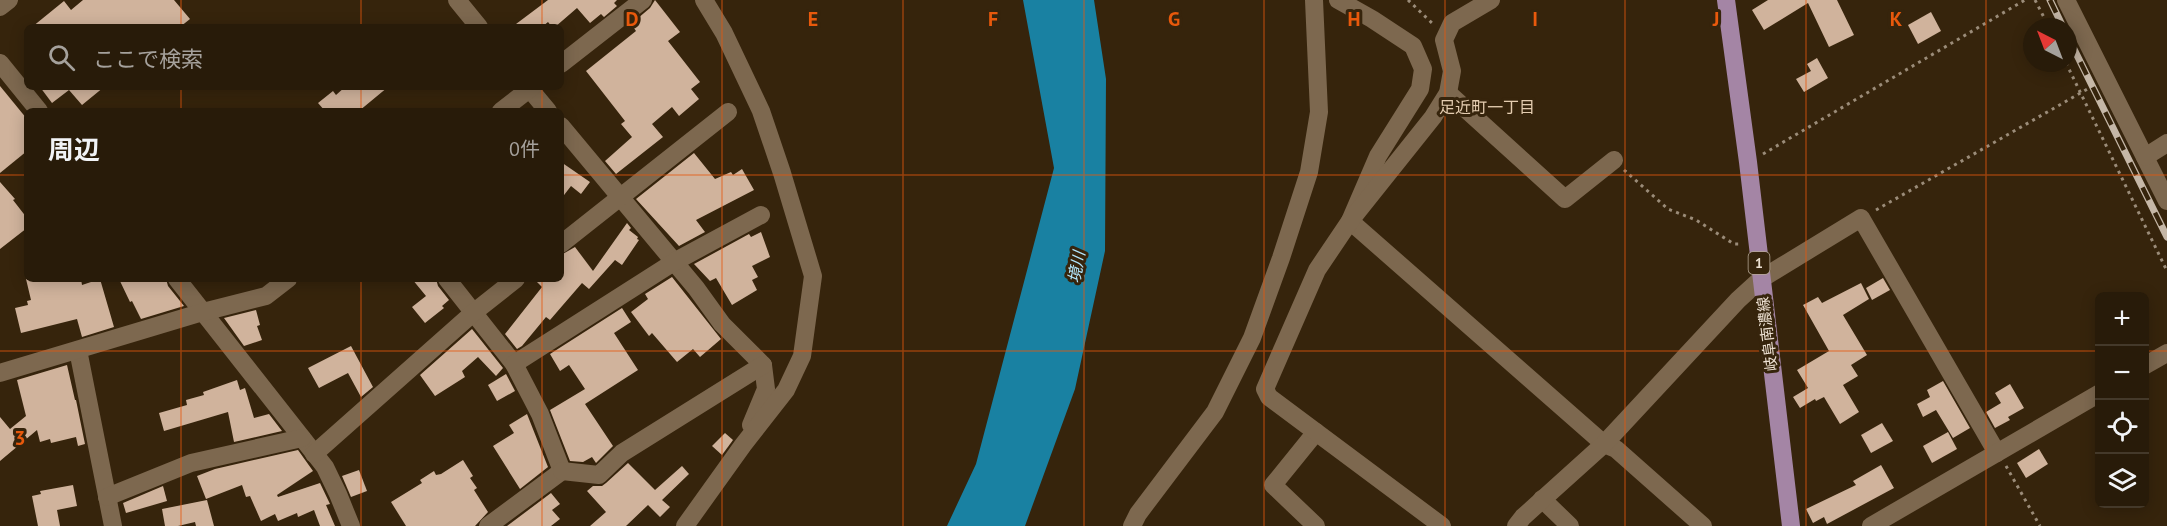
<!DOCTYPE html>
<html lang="ja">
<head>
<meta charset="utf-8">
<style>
	body { margin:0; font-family:"PT Sans","Noto Sans JP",sans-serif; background:#302412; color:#f1f3f6 }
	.controls { position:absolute; right:18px; bottom:18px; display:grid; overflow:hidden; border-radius:9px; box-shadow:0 3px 15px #0003 }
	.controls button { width:54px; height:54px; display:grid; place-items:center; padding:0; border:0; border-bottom:2px solid #44392a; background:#281b09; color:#f1f3f6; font:30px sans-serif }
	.compass { position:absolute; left:2023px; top:18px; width:54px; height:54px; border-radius:50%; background:#281b09; box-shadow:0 3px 15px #0003; rotate:318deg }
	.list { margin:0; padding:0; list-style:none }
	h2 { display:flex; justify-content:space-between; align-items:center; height:78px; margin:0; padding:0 24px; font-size:26px }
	h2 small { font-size:20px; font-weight:400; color:#a5a19c }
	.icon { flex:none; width:33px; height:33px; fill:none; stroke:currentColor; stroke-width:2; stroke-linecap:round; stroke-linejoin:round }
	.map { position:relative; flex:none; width:2167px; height:526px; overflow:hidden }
	.search { position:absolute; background:#281b09; box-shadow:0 3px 15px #0003; left:24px; top:24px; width:540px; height:66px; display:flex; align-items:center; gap:15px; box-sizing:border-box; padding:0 21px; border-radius:9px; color:#a5a19c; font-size:22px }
	.panel { position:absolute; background:#281b09; box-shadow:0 3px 15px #0003; left:24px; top:108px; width:540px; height:174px; border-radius:9px }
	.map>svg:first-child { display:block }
	.water { fill:#1981a2 }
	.building { fill:#d0b39c }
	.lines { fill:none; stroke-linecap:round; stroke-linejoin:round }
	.path { stroke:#9b8c79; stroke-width:3; stroke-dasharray:3 4.5; stroke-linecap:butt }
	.minor { stroke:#7d684f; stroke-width:18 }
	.major { stroke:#a485a5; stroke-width:18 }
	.rail-casing { stroke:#c5b7a7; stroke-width:7 }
	.rail { stroke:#36240c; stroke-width:4.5; stroke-dasharray:14; stroke-linecap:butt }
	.grid { fill:none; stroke:#e8590c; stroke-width:1.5; stroke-opacity:0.55 }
	.labels { text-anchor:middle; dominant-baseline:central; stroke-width:6; stroke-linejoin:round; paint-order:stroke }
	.shield { fill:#36240c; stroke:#b6a897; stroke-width:1.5 }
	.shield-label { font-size:14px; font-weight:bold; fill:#ede1d3 }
	.street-label { font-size:15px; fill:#ede1d3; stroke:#36240c }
	.neighbourhood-label { font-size:16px; fill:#e4ccb0; stroke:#36240c }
	.water-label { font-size:16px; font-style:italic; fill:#b2e7fe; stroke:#36240c }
	.grid-label { font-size:20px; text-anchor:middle; font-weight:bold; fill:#e8590c; stroke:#36240c; stroke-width:6; stroke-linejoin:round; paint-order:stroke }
</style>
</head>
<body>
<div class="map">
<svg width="2167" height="526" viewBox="0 0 2167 526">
	<rect width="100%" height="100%" fill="#36240c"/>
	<path class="water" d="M1023,0H1094L1106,79L1105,251L1075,389L1025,526H947L976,464L1054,168Z"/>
	<g class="building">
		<path d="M83,0H174L190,19L180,27H32L64,1L71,10Z"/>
		<path d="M548,0H617L614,3L617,6L604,17L601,14L590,23L577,8L555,27H552L548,22L542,27H512Z"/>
		<path d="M655,0L680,32L668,41L700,82L691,89L699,99L679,116L672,107L652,124L663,137L616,174L605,161L632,137L621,124L625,121L586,71L636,31L631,24L650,8Z"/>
		<path d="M1768,0H1837L1854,35L1829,47L1808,3L1764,30L1752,10Z"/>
		<path d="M1931,12L1941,31L1918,44L1908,25Z"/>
		<path d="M1817,58L1828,78L1804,92L1796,79L1811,71L1807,64Z"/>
		<path d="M0,86L27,119V151L0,173Z"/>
		<path d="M40,87H104L82,105L69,90L52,103Z"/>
		<path d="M345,87H388L359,111H325L318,103L333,91L336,95Z"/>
		<path d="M694,153L715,179L731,172L733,175L742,169L754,190L696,220L705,232L679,246L636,199Z"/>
		<path d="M561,162L590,182L581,194L571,186L561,199Z"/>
		<path d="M0,182L15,199L13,200L27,218V228L0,249Z"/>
		<path d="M627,223L631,228L629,230L638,237L637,239L639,240L622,265L615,260L589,289L582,283L550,320L546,317L522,346L517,349L505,334L542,287L534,279H561V255L575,247L593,271Z"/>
		<path d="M761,232L770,257L752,266L758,277L752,280L757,290L732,305L716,278L710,281L694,264L749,234L751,237Z"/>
		<path d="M672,277L721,339L700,357L693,349L677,362L652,333L649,336L631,312L648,299L645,294Z"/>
		<path d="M1883,278L1890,290L1872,300L1866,288Z"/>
		<path d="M26,279H81L82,285L100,279L114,327L82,337L77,319L21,333L15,308L28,305L27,301L31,300Z"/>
		<path d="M119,279H166L168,286L184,306L141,319L132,301L130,302Z"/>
		<path d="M412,279H436L438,286L449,300L442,306L444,308L425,323L412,307L426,296Z"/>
		<path d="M1861,283L1869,299L1843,315L1867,355L1851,365L1858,376L1843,385L1859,412L1840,424L1824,397L1816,401L1815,399L1800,408L1793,397L1808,388L1797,370L1829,351L1803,305L1818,297L1822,303Z"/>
		<path d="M622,308L631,322L614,333L638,370L585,404L613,446L596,463L592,457L583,462L570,461L550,410L585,389L569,365L560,371L550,354Z"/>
		<path d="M256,310L260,325L257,326L262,340L244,346L224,318Z"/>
		<path d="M472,329L503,368L496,376L478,357L462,371L465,377L435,396L420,375Z"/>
		<path d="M351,346L373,387L361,397L348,373L319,388L308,368Z"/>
		<path d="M67,365L75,400H76L85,444L78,446L76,437L51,443L50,439L40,442L37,430L0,461V417L10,429L26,416L17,380Z"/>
		<path d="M506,374L515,391L497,401L488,385Z"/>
		<path d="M237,380L240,390L245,388L254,418L269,414L282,431L234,442L228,412L164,431L159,413L187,405L186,400L204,395L203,392Z"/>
		<path d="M1943,381L1970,428L1953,438L1936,410L1923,417L1917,404L1930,397L1927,390Z"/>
		<path d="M2010,384L2024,408L2008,417L2010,420L1995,428L1986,412L2001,403L1995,393Z"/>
		<path d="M527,414L548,467L520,489L493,446L514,433L509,425Z"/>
		<path d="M1882,423L1893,441L1871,453L1861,435Z"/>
		<path d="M1948,432L1957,449L1932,463L1923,446Z"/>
		<path d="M725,433L733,440L722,455L712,446Z"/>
		<path d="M2039,449L2048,464L2026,478L2017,463Z"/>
		<path d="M298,450L313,471L277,495L278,497L320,483L330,504L326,505L335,526H320L314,510L298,517L297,513L278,521L275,514L261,521L250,496L246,497L242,485L206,499L197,476L215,469Z"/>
		<path d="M463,460L473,476L470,478L477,488L474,490L488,512L475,526H406L391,502L422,483L420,480L434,471L436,475L441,474Z"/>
		<path d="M628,463L655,490L682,466L689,474L662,500L670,507L660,517L648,505L626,526H590L606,512L587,491L593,486H602L606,483Z"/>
		<path d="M1881,465L1894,488L1827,524L1824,517L1813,523L1806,509L1856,485L1853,481Z"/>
		<path d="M359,470L367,491L351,497L342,476Z"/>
		<path d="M73,485L77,506L57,510L60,526H38L32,496L41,494L40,491Z"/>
		<path d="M163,486L167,501L126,513L123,503Z"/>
		<path d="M551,493L560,504L552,510L560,519L551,526H507Z"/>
		<path d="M207,500L214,526H196L195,522L178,526H165L162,509Z"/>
	</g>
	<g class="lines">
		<g class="path">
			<path d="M1408,0L1433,24"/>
			<path d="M2035,0L2049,27"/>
			<path d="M2066,63L2167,271"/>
			<path d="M1763,154L2025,0"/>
			<path d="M1624,170L1668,209L1696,220L1734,244H1741"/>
			<path d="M1876,210L2091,87"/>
			<path d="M2006,466L2040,526"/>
		</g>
		<g class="minor">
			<path d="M457,0L479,27"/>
			<path d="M1338,0L1372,19L1413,46L1423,69L1420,89L1378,156L1350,221L1604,444L1616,449L1703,526"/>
			<path d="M2066,0L2167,201"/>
			<path d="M0,7L9,0"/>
			<path d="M0,63L39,111"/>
			<path d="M561,64L643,0"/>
			<path d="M528,87L548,111"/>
			<path d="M1448,93L1565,199L1614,160"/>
			<path d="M501,111L532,87"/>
			<path d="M561,126L696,288L722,324L763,365L766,389L751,425"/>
			<path d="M2145,157L2167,143"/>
			<path d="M561,244L728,112"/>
			<path d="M177,279L325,467L338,494L351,526"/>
			<path d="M447,279L514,364L540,414L562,471L488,526"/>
			<path d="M78,350L113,526"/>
			<path d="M514,364L674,262L761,215"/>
			<path d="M2144,366L2167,353"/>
			<path d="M0,373L203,312L266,296L288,279"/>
			<path d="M314,454L473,313L516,279"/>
			<path d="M562,471L599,475L622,453L763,365"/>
			<path d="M107,497L191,463L302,438"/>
			<path d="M1542,499L1570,526"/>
			<path d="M685,526L743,445L786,390L802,356L813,276L782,173L761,111L724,33L704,0"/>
			<path d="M1132,526L1138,514L1215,412L1252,338L1281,258L1309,172L1319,112L1314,0"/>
			<path d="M1316,526L1273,485L1316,432"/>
			<path d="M1442,526L1269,397L1265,389L1317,270L1350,221L1433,117L1448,93L1452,71L1444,40L1452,23L1491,0"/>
			<path d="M1516,526L1523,517L1604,444L1738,300L1761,279L1861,218L1997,453"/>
			<path d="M1871,526L2100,393"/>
		</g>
		<path class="major" d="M1726,0L1748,162L1791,526"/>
		<defs>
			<g id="rail">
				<path d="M2050,0L2063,27"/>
				<path d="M2068,37L2167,237"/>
			</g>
		</defs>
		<use href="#rail" class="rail-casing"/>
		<use href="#rail" class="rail"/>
	</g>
	<path class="grid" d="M181,0V27M361,0V27M542,0V27M722,0V526M903,0V526M1084,0V526M1264,0V526M1445,0V526M1625,0V526M1806,0V526M1986,0V526M181,87V111M361,87V111M542,87V111M0,175H27M561,175H2167M181,279V526M361,279V526M542,279V526M0,351H2100M2144,351H2167"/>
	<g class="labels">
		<rect class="shield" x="1748.5" y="252" width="21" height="22" rx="4.5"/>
		<g class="shield-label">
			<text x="1759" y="263">1</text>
		</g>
		<g class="street-label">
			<text transform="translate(1767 334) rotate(-97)">岐阜南濃線</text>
		</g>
		<g class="neighbourhood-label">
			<text x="1487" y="107">足近町一丁目</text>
		</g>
		<g class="water-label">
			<text transform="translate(1076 267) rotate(-80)">境川</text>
		</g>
	</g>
	<g class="grid-label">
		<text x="632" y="26">D</text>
		<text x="813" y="26">E</text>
		<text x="993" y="26">F</text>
		<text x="1174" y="26">G</text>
		<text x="1354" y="26">H</text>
		<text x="1535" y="26">I</text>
		<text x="1716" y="26">J</text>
		<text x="1896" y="26">K</text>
		<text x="20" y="445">3</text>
	</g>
</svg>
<div class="controls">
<button>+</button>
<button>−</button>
<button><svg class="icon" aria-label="locate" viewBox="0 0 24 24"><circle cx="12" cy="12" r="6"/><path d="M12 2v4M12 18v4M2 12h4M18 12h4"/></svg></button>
<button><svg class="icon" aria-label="layers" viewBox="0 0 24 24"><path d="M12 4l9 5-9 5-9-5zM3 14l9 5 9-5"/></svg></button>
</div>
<svg class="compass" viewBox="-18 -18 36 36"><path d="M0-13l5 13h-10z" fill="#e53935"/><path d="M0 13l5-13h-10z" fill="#a5a19c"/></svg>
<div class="search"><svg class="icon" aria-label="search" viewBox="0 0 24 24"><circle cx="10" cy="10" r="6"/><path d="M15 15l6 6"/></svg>ここで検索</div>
<section class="panel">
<h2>周辺<small>0件</small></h2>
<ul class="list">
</ul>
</section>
</div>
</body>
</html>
